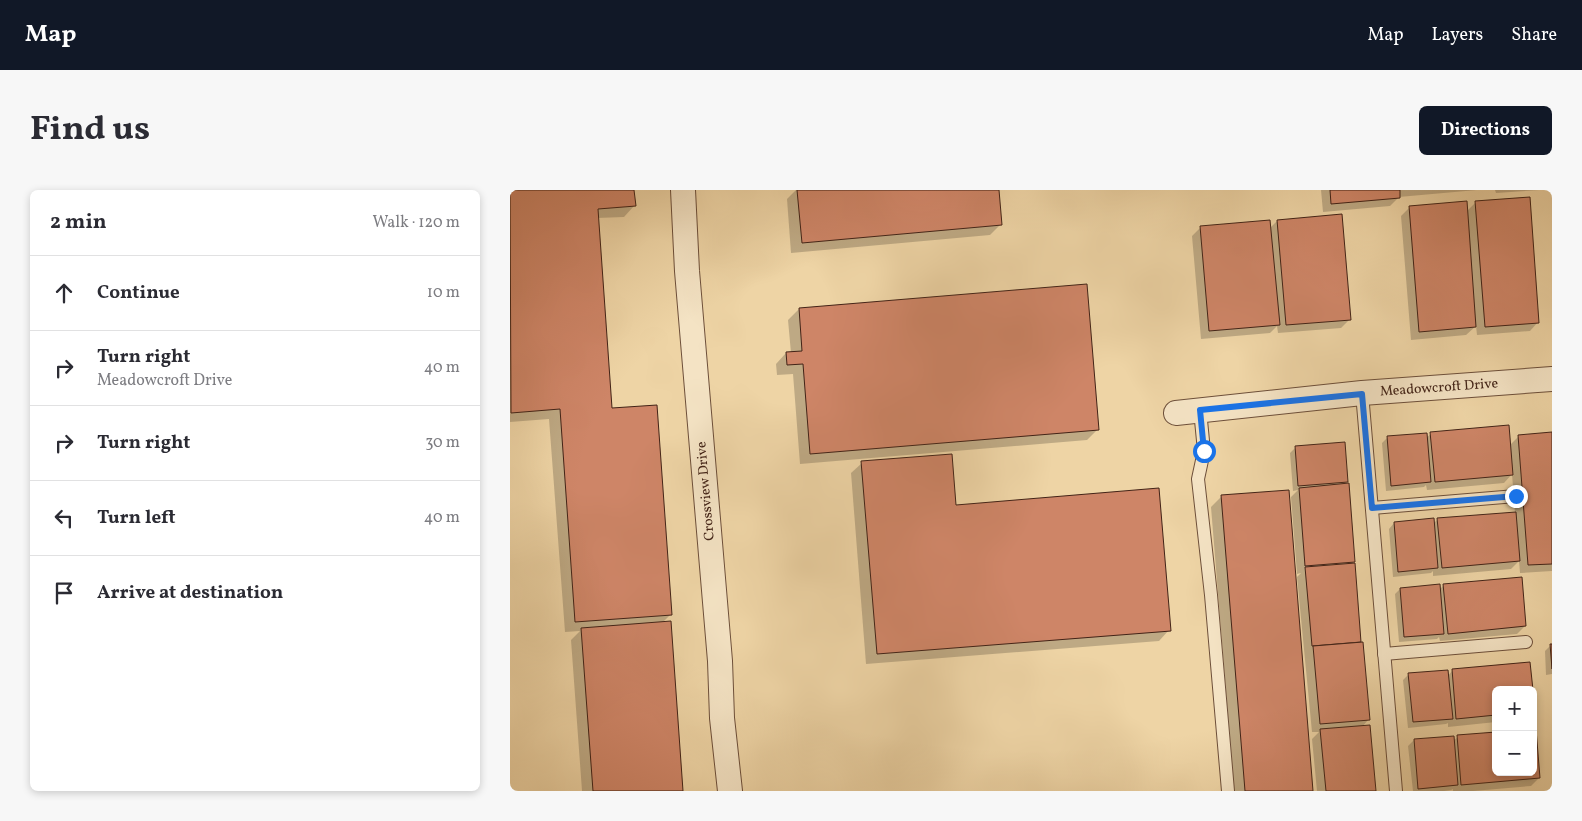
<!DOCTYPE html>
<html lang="en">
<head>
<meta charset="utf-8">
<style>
	body { margin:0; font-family:Vollkorn,serif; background:#f7f7f7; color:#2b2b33 }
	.controls { position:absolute; right:15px; bottom:15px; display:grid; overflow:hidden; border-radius:8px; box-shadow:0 2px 8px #0003 }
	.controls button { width:45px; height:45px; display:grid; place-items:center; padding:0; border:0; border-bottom:1px solid #e1e1e2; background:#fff; color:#2b2b33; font:25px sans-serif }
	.stop { position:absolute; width:15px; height:15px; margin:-11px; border:4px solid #1a73e8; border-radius:50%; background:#fff }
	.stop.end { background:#1a73e8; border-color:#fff; box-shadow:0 1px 5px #0008 }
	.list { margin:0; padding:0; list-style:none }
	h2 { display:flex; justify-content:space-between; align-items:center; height:65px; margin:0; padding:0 20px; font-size:21px }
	h2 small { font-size:16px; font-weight:400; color:#7c7c81 }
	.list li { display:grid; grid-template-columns:32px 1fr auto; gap:15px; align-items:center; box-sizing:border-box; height:75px; padding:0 20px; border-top:1px solid #e1e1e2 }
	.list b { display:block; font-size:19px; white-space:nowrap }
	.list p { margin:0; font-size:16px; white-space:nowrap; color:#7c7c81 }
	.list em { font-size:16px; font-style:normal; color:#7c7c81 }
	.icon { flex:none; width:28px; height:28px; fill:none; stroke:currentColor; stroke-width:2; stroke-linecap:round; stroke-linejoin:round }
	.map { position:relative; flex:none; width:1042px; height:601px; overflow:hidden; border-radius:8px }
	header { display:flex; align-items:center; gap:30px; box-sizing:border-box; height:70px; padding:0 25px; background:#111827; color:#fff }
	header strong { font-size:24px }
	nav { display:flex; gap:28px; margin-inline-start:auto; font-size:18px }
	.intro { display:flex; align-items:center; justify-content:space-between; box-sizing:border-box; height:120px; padding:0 30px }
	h1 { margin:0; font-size:35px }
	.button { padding:12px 22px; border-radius:8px; background:#111827; color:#fff; font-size:18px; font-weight:700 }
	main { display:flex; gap:30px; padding:0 30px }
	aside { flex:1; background:#fff; border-radius:8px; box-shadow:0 2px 8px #0003 }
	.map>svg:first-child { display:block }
	.shadow { fill:#0003 }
	.building { fill:#ce8567; stroke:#422317 }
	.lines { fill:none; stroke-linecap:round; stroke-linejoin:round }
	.service-casing { stroke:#6d4f3a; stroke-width:14 }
	.minor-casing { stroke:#6d4f3a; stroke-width:26 }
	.service { stroke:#f4e3c4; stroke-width:12 }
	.minor { stroke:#f4e3c4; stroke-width:24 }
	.route { stroke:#1a73e8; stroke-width:6 }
	.labels { text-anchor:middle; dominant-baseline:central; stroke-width:4.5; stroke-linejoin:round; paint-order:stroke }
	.street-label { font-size:14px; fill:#422317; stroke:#f4e3c4 }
</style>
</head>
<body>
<header>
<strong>Map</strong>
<nav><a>Map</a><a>Layers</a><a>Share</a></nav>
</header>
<div class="intro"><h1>Find us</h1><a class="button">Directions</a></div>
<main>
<aside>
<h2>2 min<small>Walk · 120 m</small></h2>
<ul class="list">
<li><svg class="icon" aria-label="ahead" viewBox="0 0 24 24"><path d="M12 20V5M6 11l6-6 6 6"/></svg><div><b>Continue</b></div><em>10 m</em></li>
<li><svg class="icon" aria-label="right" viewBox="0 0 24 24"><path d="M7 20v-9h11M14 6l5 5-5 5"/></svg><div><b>Turn right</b><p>Meadowcroft Drive</p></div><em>40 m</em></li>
<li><svg class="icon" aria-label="right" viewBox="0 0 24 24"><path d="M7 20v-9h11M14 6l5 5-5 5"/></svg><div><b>Turn right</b></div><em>30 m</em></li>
<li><svg class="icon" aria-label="left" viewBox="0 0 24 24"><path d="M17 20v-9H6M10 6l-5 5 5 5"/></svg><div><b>Turn left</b></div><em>40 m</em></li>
<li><svg class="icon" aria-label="arrive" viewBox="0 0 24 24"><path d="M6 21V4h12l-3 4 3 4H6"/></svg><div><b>Arrive at destination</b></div></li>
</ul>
</aside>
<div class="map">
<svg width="1042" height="601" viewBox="0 0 1042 601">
	<rect width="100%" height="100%" fill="#eed4a5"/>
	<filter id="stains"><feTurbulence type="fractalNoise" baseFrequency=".004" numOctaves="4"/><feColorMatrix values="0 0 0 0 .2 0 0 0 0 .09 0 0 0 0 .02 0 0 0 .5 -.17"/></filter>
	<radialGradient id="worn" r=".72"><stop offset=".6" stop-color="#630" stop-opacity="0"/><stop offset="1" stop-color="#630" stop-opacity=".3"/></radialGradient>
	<g class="shadow">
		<path d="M0,0H123L124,16L114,27L87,28L101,220L161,424L152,433L172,601H72L61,450L70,441L55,442L39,229L0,232Z"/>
		<path d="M286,0H488L491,34L480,45L281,63L277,9Z"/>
		<path d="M811,0H967L889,7L880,16L813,22Z"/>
		<path d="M985,0H1029L986,3Z"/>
		<path d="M966,12L1028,132L1020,141L967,145L966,136L956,145L901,150L891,26L900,17L956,22Z"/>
		<path d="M767,31L840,129L831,138L768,143L767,136L760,143L691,149L682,46L691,37L760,38Z"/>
		<path d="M289,119L588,239L577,250L290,274L283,184L267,185L266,174L276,163H281L278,130Z"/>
		<path d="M1042,243V381L1010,383L1009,371L1001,379L923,386V381L921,383L883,387L879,339L884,333L923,334L928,329L1005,323L1002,284L994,293L917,300L916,295L914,297L876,301L872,253L878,247L916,248L921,244L1000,255L1009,246Z"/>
		<path d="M786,257L837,291L833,295L844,371L841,375L844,374L858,530L852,537L864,601H807L802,549L809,542H802L787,387L791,383L787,384L781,307L788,300L783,301L780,263Z"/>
		<path d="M352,273L445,316L659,440L649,451L356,474L341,283Z"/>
		<path d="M712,306L802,601H724L701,317Z"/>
		<path d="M934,395L1015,436L1007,444L930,451L929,447L927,449L889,452L885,404L890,399L929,400Z"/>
		<path d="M1041,455H1042V484L1036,485L1035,461Z"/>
		<path d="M942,481L986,500V532L938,537V533L936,534L898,538L893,490L899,484L938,486Z"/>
		<path d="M948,547L986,582L1029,588L1021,596L963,601H943V599L941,600L934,601H903L898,556L904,550L943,551Z"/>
	</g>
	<g class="building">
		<path d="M0,0H124L126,16L88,19L102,218L147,215L162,425L65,432L50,219L1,223Z"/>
		<path d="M287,0H489L492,35L292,53Z"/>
		<path d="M820,0H890V8L821,14Z"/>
		<path d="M1020,7L1029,133L975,137L965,11Z"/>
		<path d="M957,11L966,137L909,142L899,16Z"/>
		<path d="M832,24L841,130L776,135L767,30Z"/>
		<path d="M760,30L770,135L699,141L690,36Z"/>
		<path d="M577,94L589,240L300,264L293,174L277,175L276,162L292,161L289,118Z"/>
		<path d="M999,235L1003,285L925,292L920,242Z"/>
		<path d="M1042,242V374L1018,375L1008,245Z"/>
		<path d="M917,243L921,292L881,296L877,246Z"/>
		<path d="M835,252L838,292L788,296L785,256Z"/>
		<path d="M442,264L446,315L649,298L661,441L367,464L351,271Z"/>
		<path d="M839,293L845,372L795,376L789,298Z"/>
		<path d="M779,300L803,601H735L711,305Z"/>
		<path d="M1006,322L1010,371L932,378L927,328Z"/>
		<path d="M924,328L928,378L888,382L884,332Z"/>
		<path d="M845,373L851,452L802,456L795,377Z"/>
		<path d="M1012,387L1016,436L938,444L933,394Z"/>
		<path d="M930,394L934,444L894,447L890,398Z"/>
		<path d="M161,431L173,601H83L71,438Z"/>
		<path d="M853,452L860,530L810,534L803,456Z"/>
		<path d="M1040,454H1042V479Z"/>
		<path d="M1020,472L1023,500H986V525L946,529L942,479Z"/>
		<path d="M938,480L943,529L903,532L898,483Z"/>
		<path d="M860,535L866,601H816L810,539Z"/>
		<path d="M1023,539H1026L1030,588L951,595L947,545L986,542V582H1023Z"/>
		<path d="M944,546L948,595L908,599L904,549Z"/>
	</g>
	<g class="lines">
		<defs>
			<g id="service">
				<path d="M852,203L886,601"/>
				<path d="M690,220L694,261L688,289L701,405L718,601"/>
				<path d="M862,318L1006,306"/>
				<path d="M874,464L1016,452"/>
			</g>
			<g id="minor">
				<path d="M173,0L177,81L210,471L212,528L220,601"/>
				<path d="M666,223L852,203L1042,189"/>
			</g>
		</defs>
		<use href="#service" class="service-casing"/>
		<use href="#minor" class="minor-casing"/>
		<use href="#service" class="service"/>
		<use href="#minor" class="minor"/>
	</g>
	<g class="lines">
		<path class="route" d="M694,261L690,220L852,204L862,318L1006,306"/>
	</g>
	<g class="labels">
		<g class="street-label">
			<text transform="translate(929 198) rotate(-4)">Meadowcroft Drive</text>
			<text transform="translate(196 301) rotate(-95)">Crossview Drive</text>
		</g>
	</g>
	<rect width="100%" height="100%" filter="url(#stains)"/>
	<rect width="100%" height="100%" fill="url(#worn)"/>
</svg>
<div class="controls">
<button>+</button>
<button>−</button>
</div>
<div class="stop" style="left:694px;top:261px"></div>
<div class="stop end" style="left:1006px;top:306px"></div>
</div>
</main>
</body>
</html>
